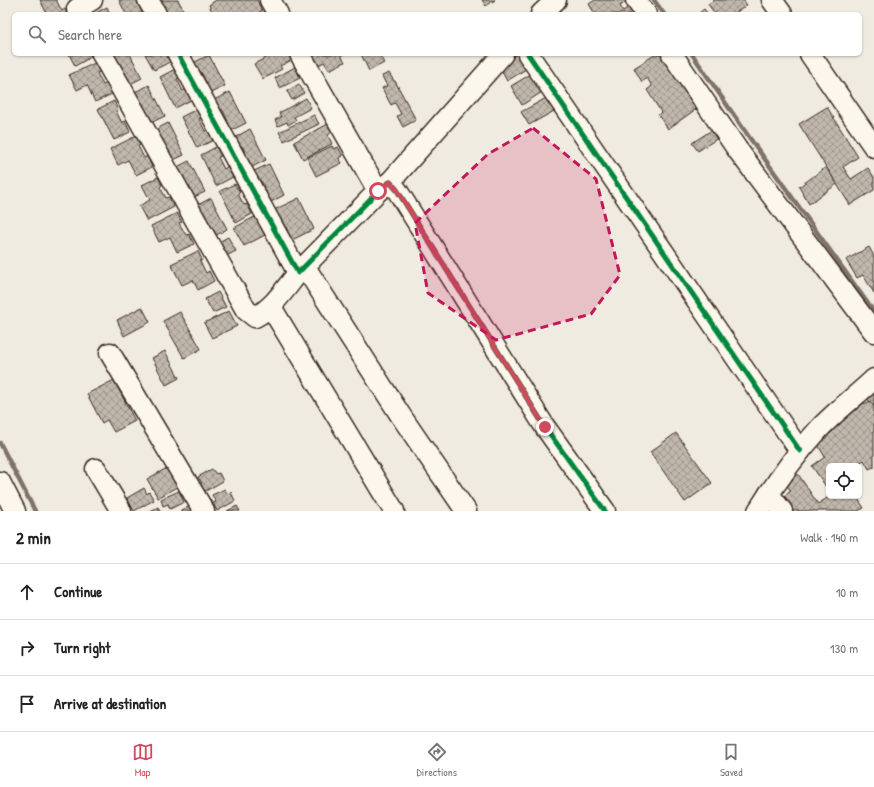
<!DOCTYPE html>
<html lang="en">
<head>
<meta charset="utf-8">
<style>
	body { margin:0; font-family:"Patrick Hand",sans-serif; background:#f2f2f2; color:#222 }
	.controls { position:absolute; right:12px; bottom:12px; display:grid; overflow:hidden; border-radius:6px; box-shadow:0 1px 3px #0004 }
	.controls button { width:36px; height:36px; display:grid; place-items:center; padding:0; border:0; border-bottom:1px solid #e0e0e0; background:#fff; color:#222; font:20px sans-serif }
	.stop { position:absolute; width:12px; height:12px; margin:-9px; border:3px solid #d1495b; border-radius:50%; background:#fff }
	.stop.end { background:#d1495b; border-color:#fff; box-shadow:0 1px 4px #0008 }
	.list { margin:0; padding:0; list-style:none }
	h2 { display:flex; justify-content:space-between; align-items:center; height:52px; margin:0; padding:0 16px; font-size:17px }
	h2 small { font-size:13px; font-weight:400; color:#767676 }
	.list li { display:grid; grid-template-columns:26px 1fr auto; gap:12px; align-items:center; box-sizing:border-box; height:56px; padding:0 16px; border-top:1px solid #e0e0e0 }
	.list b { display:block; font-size:15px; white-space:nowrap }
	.list em { font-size:13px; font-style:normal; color:#767676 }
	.icon { flex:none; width:22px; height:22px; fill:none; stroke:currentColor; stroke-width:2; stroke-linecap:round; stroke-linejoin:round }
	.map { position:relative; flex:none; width:874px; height:511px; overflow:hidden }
	.search { position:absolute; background:#fff; box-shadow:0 1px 3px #0004; left:12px; right:12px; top:12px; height:44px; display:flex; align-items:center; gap:10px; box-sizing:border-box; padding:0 14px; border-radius:6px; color:#767676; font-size:15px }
	.sheet { height:220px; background:#fff }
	nav { display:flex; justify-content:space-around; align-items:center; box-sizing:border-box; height:56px; border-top:1px solid #e0e0e0; background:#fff; font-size:11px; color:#767676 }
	nav a { display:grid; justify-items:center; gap:2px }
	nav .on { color:#d1495b }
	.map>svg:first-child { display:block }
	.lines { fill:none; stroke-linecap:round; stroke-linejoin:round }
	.stream { stroke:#7f7367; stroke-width:4.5 }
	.building { fill:url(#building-cross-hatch); stroke:#3b2a1e }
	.minor-casing { stroke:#3b2a1e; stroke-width:23 }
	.minor { stroke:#fbf7ec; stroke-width:20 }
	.cycleway-casing { stroke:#fbf7ec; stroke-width:8 }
	.cycleway { stroke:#00873e; stroke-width:5 }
	.route { stroke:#d1495b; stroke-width:5 }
	.marked { fill:#c2185b; fill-opacity:0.2; stroke:#c2185b; stroke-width:3; stroke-dasharray:8 5; stroke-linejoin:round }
</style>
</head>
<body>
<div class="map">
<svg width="874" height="511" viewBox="0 0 874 511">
	<defs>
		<pattern id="building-cross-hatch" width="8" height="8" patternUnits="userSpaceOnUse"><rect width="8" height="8" fill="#c0b8ad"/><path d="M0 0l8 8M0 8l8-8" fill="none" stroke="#9d968c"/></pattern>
	</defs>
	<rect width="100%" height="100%" fill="#f0ebe0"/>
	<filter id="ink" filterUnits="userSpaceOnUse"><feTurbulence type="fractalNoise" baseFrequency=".025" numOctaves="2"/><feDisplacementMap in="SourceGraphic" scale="8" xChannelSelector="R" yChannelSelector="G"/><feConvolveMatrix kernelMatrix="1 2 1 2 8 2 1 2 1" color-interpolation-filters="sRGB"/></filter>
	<g filter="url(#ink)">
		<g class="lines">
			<g class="stream">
				<path d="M654,0L664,14"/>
				<path d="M692,54L749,137L874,312"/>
				<path d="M0,443L35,511"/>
			</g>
		</g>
		<g class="building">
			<path d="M40,0H56L62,11L65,9L67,14H47Z"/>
			<path d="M119,0H139V1L137,2L143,14H126Z"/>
			<path d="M162,0H178L183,9L173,14H166L163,8L165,7Z"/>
			<path d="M216,0H257L262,11L257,14H213L209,5Z"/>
			<path d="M482,0H495L486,6Z"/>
			<path d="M595,0H629L620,6L623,11L633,4L639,14H595L589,4Z"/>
			<path d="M714,0H743L747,5L734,14H715L708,4Z"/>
			<path d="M107,7L110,14H94Z"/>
			<path d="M704,9L708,14H698Z"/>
			<path d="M69,54H90L91,57L75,66Z"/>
			<path d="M113,54H130L142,78L126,86Z"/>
			<path d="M145,54H166L170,62L154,70Z"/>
			<path d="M273,54H292L294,59L280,66L282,69L263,79L254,64Z"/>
			<path d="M315,54H344L341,55L345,62L329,70L324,62L317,66L312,56Z"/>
			<path d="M361,54H379L384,63L369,71Z"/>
			<path d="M517,54L526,69L507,81L499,66Z"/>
			<path d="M656,54H662L699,107L668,129L658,115L661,112L647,90L652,86L647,78L642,82L634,68Z"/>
			<path d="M209,55L225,86L209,94L205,85L207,84L201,72L198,73L193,63Z"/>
			<path d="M95,63L100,72L97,73L103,85L107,83L112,94L95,102L87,85L77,90L69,75Z"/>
			<path d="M295,67L300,78L280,88L275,78Z"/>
			<path d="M175,69L179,78L177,79L183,91L186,89L191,100L175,108L160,77Z"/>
			<path d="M389,73L394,81H395L416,120L403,127L397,116L401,114L395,103L391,105L382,88L387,86L382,76Z"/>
			<path d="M531,74L542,92L522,105L511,86Z"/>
			<path d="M299,84L304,93L292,100L287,91Z"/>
			<path d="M149,85L165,116L148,124L143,114L146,112L140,100L138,101L133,93Z"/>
			<path d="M230,92L246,123L230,131L226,122L228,121L222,109L219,111L214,100Z"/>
			<path d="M548,97L556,110L529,125L521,112Z"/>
			<path d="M306,98L311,108L294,117L296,120L288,125L287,122L278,126L275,120L281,117L279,113Z"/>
			<path d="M114,101L118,110L116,111L122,123L125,121L130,132L114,140L98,109Z"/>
			<path d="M827,107L858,157L843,167L851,179L868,168L874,177V190L850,205L799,124Z"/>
			<path d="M197,109L201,118L199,119L205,131L208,129L214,140L197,148L181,117Z"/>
			<path d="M314,115L319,124L284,141L279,132Z"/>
			<path d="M168,123L184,155L167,163L153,131Z"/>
			<path d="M328,124L332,132L328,135L332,144L303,159L294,142Z"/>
			<path d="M715,128L721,136L698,151L692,143Z"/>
			<path d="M250,129L266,160L250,168L246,160L248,158L242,146L239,148L234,138Z"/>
			<path d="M136,136L140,145L138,146L144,158L147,156L152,167L136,175L128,160L118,165L110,149Z"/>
			<path d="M332,146L334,149L338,147L343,156L339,158L342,163L316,176L307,158Z"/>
			<path d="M216,147L221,156L218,157L224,169L227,167L233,177L216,186L201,155Z"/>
			<path d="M189,161L205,192L188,200L173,169Z"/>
			<path d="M269,164L284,195L269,203L264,194L267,193L261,181L258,182L252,172Z"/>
			<path d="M826,167L837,184L809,204L799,187Z"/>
			<path d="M158,177L162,185L160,187L166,198L169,197L174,207L147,221L139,206L150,200L142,185Z"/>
			<path d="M235,184L240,192L238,194L244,205L247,204L252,214L236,223L220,191Z"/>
			<path d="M211,198L227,229L211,238L196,206Z"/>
			<path d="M299,198L314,229L290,241L286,232L288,231L282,219L279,220L274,210Z"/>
			<path d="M177,213L182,222L179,223L186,235L189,234L194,244L177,252L170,237L159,242L151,226Z"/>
			<path d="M258,215L264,226L261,228L265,235L244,246L234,228Z"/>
			<path d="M228,237L236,251L224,257L215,244Z"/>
			<path d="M869,247L874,256V293L863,275L857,278L846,260Z"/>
			<path d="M198,251L202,260L200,261L206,273L209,271L214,281L198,290L193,280L182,285L171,264Z"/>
			<path d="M218,292L226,307L213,313L205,299Z"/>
			<path d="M142,307L150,322L124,336L117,320Z"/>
			<path d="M229,311L237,326L212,338L204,323Z"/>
			<path d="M180,312L201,349L184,358L163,321Z"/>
			<path d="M165,351L179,378L166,385L152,358Z"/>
			<path d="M114,380L135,421L114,432L107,420L102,423L87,394Z"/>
			<path d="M874,390V407L865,395Z"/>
			<path d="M862,399L864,404L870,401L874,407V468L873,467L869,469L864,460L854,466H829V491L812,466L825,457L815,440Z"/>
			<path d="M676,433L712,483L685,502L650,452Z"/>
			<path d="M169,467L180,485L158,498L147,479Z"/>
			<path d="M212,469L216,474L219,473L223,481L204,492L199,484L202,483L198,477Z"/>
			<path d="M798,474L818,504L830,496H856L864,508L858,511H786L778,500L791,491L785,483Z"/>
			<path d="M144,488L147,494L149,492L154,500L134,511L127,498Z"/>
			<path d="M225,489L227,494L231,492L235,501L217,511L213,503L216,502L212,495Z"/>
			<path d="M179,491L184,502L170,509L168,504L163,506L161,499Z"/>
			<path d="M190,506L193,511H180Z"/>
			<path d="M237,506L240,511H227Z"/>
			<path d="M158,507L160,511H150Z"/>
		</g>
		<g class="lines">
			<defs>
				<g id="minor">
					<path d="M148,0L156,14"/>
					<path d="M270,0L278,14"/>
					<path d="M636,0L646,14"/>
					<path d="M772,0L782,14"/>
					<path d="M77,9L92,0"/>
					<path d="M541,14L556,0"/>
					<path d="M102,54L246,310L255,317C273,308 285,289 298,273"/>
					<path d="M178,54L298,273L378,191L390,182L397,190L545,427L605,511"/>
					<path d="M300,54L378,191"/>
					<path d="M528,54L800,451"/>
					<path d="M672,54L737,149L874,332"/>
					<path d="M810,54L874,147"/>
					<path d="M390,182L503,54"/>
					<path d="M305,267L401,416L466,511"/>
					<path d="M271,307L394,511"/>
					<path d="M110,353L204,511"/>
					<path d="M96,469L121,511"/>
					<path d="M0,482L15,511"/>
					<path d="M769,494L782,511"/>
					<path d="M758,511C776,482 796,454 819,429C836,411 856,396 874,379"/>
				</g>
			</defs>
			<use href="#minor" class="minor-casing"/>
			<use href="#minor" class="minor"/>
			<defs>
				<g id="cycleway">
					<path d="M178,54L298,273L378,191L390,182L397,190L545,427L605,511"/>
					<path d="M528,54L800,451"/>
				</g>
			</defs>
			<use href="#cycleway" class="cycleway-casing"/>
			<use href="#cycleway" class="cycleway"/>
		</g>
	</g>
	<g class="lines" filter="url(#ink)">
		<path class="route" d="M378,191L390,182L397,190L545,427"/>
	</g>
	<path class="marked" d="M533,128L596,179L620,275L591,314L496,340L428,293L415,223L488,154Z"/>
</svg>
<div class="controls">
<button><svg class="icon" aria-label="locate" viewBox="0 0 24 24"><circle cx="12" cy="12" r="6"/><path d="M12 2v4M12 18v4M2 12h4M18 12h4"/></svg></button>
</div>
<div class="stop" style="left:378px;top:191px"></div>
<div class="stop end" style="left:545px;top:427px"></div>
<div class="search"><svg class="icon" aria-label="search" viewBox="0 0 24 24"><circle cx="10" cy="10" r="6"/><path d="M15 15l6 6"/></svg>Search here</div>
</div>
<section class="sheet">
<h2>2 min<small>Walk · 140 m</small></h2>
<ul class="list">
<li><svg class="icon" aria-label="ahead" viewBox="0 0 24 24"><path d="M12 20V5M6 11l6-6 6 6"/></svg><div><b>Continue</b></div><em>10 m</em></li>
<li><svg class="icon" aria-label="right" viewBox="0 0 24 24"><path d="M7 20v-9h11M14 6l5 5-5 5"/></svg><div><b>Turn right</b></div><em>130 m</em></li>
<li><svg class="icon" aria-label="arrive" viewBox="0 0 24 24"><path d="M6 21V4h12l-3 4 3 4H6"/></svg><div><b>Arrive at destination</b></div></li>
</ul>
</section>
<nav>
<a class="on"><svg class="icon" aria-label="map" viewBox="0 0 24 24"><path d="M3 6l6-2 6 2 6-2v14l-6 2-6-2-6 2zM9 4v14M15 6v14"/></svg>Map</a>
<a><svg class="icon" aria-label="directions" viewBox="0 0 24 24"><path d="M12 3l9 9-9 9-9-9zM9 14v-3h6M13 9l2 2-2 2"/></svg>Directions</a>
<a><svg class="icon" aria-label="saved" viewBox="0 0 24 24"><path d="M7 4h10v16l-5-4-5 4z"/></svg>Saved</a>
</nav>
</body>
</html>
